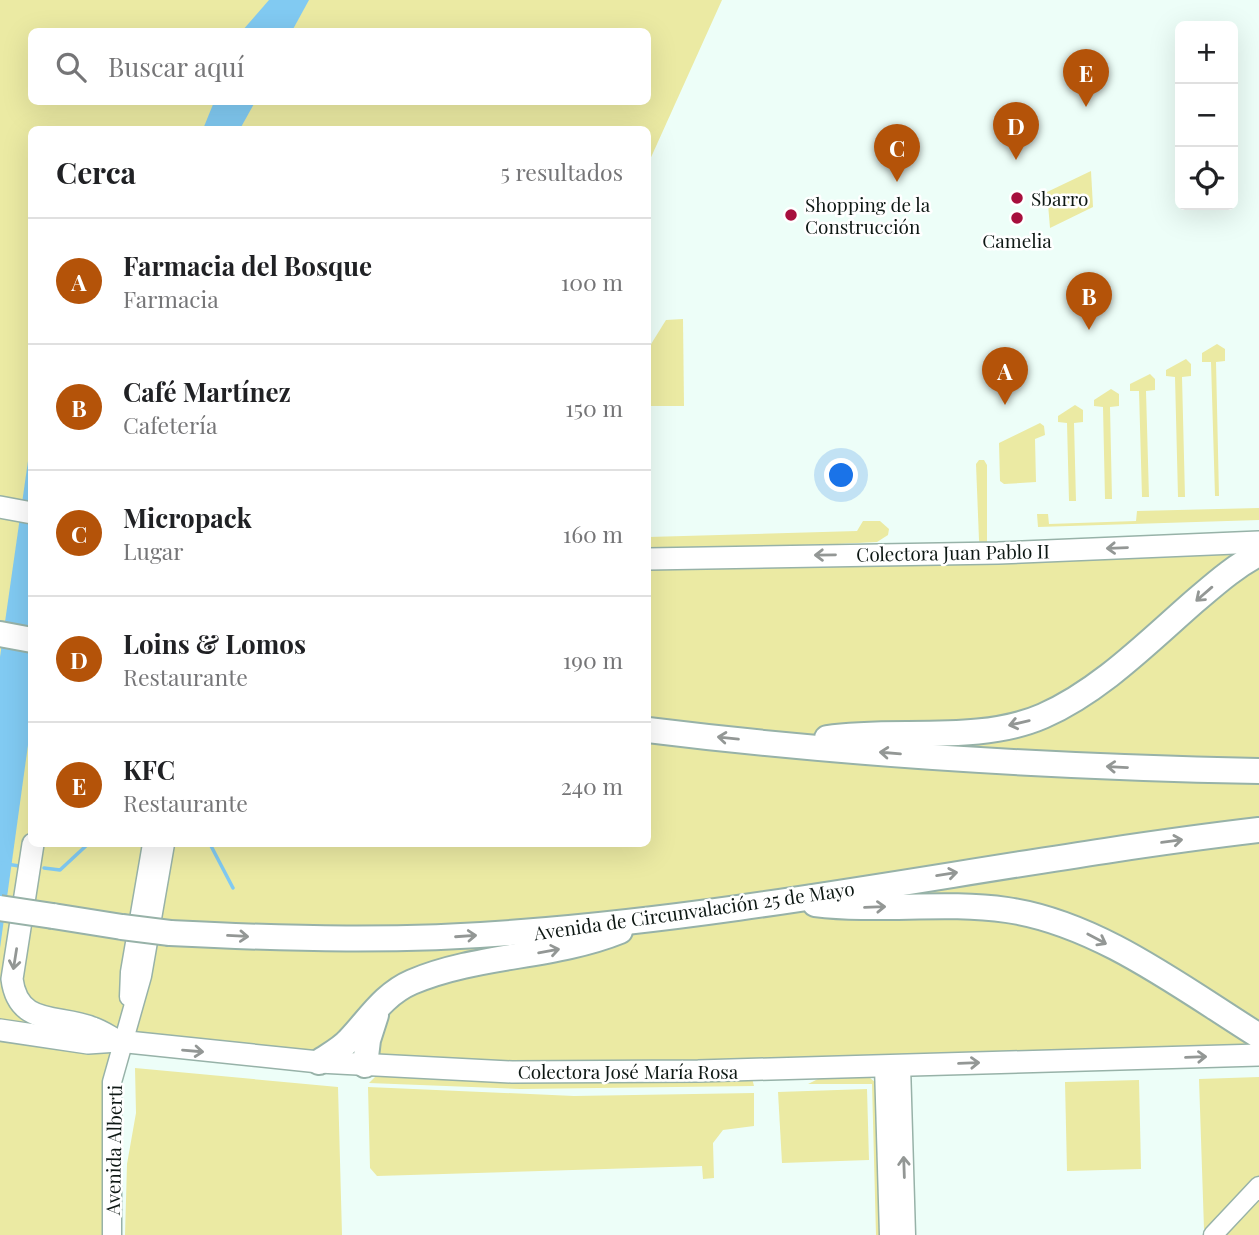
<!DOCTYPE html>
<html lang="es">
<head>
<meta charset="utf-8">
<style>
	body { margin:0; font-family:"Playfair Display",serif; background:#f6f6f6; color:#202124 }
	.controls { position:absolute; right:21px; top:21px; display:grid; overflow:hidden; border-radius:10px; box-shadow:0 7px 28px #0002 }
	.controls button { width:63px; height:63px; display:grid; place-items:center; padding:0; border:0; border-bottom:2px solid #e0e0e0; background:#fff; color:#202124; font:35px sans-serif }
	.you { position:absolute; left:842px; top:476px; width:24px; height:24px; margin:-18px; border:5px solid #fff; border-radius:50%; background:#1a73e8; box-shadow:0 0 0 10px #1a73e833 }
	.badge { display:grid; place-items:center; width:46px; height:46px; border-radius:50%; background:#b45309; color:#fff; font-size:23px; font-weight:700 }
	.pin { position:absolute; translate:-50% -58px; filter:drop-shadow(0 2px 4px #0008) }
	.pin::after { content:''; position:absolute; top:37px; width:24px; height:21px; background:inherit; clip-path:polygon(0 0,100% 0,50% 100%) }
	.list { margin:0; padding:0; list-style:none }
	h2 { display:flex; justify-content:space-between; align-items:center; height:91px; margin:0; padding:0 28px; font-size:30px }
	h2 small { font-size:23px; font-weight:400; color:#757577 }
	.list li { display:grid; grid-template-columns:46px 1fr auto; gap:21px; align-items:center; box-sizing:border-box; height:126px; padding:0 28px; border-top:2px solid #e0e0e0 }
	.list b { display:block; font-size:26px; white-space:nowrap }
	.list p { margin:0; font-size:23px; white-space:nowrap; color:#757577 }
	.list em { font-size:23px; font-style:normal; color:#757577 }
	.icon { flex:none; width:38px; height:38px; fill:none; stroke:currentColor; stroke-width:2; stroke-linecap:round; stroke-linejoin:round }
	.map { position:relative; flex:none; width:1259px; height:1235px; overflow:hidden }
	.search { position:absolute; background:#fff; box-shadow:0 7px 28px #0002; left:28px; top:28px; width:623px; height:77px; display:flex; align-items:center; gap:18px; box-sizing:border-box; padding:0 24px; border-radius:10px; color:#757577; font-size:26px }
	.panel { position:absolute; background:#fff; box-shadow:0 7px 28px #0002; left:28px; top:126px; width:623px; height:721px; border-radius:10px }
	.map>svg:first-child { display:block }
	.green { fill:#ebeaa3; fill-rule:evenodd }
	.water { fill:#81caf2 }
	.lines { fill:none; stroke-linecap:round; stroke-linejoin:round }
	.stream { stroke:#81caf2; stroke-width:3.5 }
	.minor-casing { stroke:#97b2a8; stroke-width:21 }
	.major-casing { stroke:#97b2a8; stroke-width:24 }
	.highway-casing { stroke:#97b2a8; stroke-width:28 }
	.minor { stroke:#fff; stroke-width:18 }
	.major { stroke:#fff; stroke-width:21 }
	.highway { stroke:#fff; stroke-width:24 }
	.highway-bridge-casing { stroke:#97b2a8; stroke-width:28; stroke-linecap:butt }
	.highway-bridge { stroke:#fff; stroke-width:24 }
	.oneway { stroke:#939795 }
	.poi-dot { fill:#a70f3d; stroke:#fff; stroke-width:2.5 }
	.labels { text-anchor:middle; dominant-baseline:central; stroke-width:5; stroke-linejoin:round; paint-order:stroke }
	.poi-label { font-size:19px; fill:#0e1814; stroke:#fff; text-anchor:start }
	.street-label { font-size:19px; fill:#0e1814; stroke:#fff }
</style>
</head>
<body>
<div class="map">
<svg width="1259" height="1235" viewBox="0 0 1259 1235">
	<rect width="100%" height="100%" fill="#edfef8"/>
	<g class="green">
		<path d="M0,0H722L648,164V130H32V844H648V559L1259,542V1055L698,1071L125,1043L112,1082V1235H0ZM32,32H648V102H32Z"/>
		<path d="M1091,171L1093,207L1050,228L1047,192Z"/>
		<path d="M683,319L684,406H648V349L666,320Z"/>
		<path d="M1217,344L1225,349V361L1216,362L1219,496H1215L1211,362H1202V353Z"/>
		<path d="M1186,359L1191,364V376L1182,377L1185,497H1178L1175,377L1166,376V370Z"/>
		<path d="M1150,374L1155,379V390L1146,391L1149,497H1142L1139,391H1130V384Z"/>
		<path d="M1111,389L1119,394V406L1110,407L1112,499H1105L1103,407L1094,406V400Z"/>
		<path d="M1075,405L1083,410V422L1074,423L1076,501H1069L1067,423L1058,422V416Z"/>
		<path d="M1040,423L1044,426L1045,435L1035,439L1036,482L1004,484L1000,481L999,443Z"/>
		<path d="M979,460H984L987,465V544H980L979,540L976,464Z"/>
		<path d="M1259,508V520L1038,527L1037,514H1048L1049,524L1136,521L1137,511Z"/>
		<path d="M863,521H880L889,529L888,535L877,542L837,544L648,549V537L857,531Z"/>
		<path d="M135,1068L338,1087L342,1235H125L127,1164L136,1113Z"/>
		<path d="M377,1075L752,1078L754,1086L520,1089L369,1083Z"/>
		<path d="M868,1076L878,1085L882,1235H876L872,1084H808L820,1078Z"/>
		<path d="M1259,1077V1235H1217L1204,1229L1199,1079Z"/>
		<path d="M1139,1080L1141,1169L1067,1171L1065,1082Z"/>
		<path d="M368,1087L574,1096L754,1093V1126L723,1130L713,1143L714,1178L703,1179L702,1166L377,1176L370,1168Z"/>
		<path d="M867,1089L869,1160L782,1163L778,1092Z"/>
	</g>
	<g class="water">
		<path d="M269,0H309L292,31H242Z"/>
		<path d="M214,102H255L240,129H203Z"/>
		<path d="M31,440L32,716L0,948V657Z"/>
	</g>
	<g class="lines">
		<g class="stream">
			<path d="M210,844L233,888"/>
			<path d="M0,863L19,866"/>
			<path d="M44,868L60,870L88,844"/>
		</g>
		<defs>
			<g id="minor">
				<path d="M129,997L130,972L152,844"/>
				<path d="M901,1065L906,1235"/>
				<path d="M884,1066L889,1235"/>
				<path d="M112,1235V1082L142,976L165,844"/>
				<path d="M1213,1235L1259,1186"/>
			</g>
			<g id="major">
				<path d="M0,507L32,513"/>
				<path d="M648,559L998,553L1259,542"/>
				<path d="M33,844L12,979C18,1027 59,1014 93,1028C102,1031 110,1037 118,1041"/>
				<path d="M0,1030L88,1043L118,1041L319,1062L512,1072L698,1071L1259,1055"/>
			</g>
			<g id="highway">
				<path d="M0,634L32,640"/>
				<path d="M648,730C850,755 1055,767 1259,771"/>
				<path d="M827,738C895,728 979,744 1043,716C1100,691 1148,642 1195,601C1215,584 1235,566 1259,554"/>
				<path d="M815,904C879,912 943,901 1007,910C1098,923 1182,988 1259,1036"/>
				<path d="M53,916L122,927"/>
				<path d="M170,933C288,939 405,942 522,932C770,913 1013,859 1259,830"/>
				<path d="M319,1062C329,1055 341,1049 349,1040C369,1019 384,994 412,982C478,954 553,958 620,931"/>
				<path d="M365,1065L368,1040L376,1015"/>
			</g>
		</defs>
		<use href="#minor" class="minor-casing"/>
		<use href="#major" class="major-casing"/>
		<use href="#highway" class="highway-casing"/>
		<use href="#minor" class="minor"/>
		<use href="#major" class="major"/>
		<use href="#highway" class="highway"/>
		<defs>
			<g id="highway-bridge">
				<path d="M0,908L53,916"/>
				<path d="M122,927L170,933"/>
			</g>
		</defs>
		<use href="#highway-bridge" class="highway-bridge-casing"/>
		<use href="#highway-bridge" class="highway-bridge"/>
	</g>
	<defs><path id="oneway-shaft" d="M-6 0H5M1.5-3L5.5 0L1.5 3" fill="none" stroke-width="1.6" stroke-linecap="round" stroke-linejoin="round" transform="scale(1.75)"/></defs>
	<g class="oneway">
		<use href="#oneway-shaft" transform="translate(1117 548) rotate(178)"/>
		<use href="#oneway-shaft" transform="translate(825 555) rotate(179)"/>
		<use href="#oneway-shaft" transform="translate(1204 594) rotate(139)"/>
		<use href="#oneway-shaft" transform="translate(1019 723) rotate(167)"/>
		<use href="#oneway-shaft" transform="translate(728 738) rotate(-174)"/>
		<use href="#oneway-shaft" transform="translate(890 753) rotate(-175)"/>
		<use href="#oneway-shaft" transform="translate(1117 767) rotate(-177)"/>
		<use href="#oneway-shaft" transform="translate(1172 841) rotate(-8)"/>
		<use href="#oneway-shaft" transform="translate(947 874) rotate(-9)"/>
		<use href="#oneway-shaft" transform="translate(875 907) rotate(-2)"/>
		<use href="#oneway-shaft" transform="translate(238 936) rotate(3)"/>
		<use href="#oneway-shaft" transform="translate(466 936) rotate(-4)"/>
		<use href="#oneway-shaft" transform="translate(1097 939) rotate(28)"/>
		<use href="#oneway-shaft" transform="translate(549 951) rotate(-10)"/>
		<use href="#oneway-shaft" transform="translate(15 959) rotate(99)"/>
		<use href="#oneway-shaft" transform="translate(193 1051) rotate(5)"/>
		<use href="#oneway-shaft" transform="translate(1196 1057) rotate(-2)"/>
		<use href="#oneway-shaft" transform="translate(969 1063) rotate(-2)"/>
		<use href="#oneway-shaft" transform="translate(904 1167) rotate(-92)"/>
	</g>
	<g class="poi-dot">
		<circle cx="1017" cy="198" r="7"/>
		<circle cx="791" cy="215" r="7"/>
		<circle cx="1017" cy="218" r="7"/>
	</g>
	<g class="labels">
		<g class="poi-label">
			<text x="1031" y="198">Sbarro</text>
			<text x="805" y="204">Shopping de la<tspan x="805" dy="22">Construcción</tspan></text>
			<text x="1017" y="240" text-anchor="middle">Camelia</text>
		</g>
		<g class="street-label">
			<text transform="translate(953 552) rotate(-1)">Colectora Juan Pablo II</text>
			<text transform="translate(694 910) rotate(-8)">Avenida de Circunvalación 25 de Mayo</text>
			<text x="628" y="1071">Colectora José María Rosa</text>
			<text transform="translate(113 1150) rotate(-89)">Avenida Alberti</text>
		</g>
	</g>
</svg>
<div class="controls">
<button>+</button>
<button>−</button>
<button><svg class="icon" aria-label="locate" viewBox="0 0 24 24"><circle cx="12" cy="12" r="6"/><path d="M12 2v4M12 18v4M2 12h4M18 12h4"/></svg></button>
</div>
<div class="you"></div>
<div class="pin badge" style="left:1005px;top:405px">A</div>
<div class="pin badge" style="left:1089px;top:330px">B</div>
<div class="pin badge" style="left:897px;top:182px">C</div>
<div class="pin badge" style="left:1016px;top:160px">D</div>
<div class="pin badge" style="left:1086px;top:107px">E</div>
<div class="search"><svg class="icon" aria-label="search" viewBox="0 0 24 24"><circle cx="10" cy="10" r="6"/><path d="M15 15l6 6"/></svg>Buscar aquí</div>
<section class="panel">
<h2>Cerca<small>5 resultados</small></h2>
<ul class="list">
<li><span class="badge">A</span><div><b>Farmacia del Bosque</b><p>Farmacia</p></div><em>100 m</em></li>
<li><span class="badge">B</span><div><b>Café Martínez</b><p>Cafetería</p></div><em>150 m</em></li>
<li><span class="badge">C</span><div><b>Micropack</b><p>Lugar</p></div><em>160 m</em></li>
<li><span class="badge">D</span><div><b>Loins &amp; Lomos</b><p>Restaurante</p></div><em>190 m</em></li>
<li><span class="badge">E</span><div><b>KFC</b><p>Restaurante</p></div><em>240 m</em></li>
</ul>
</section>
</div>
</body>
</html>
